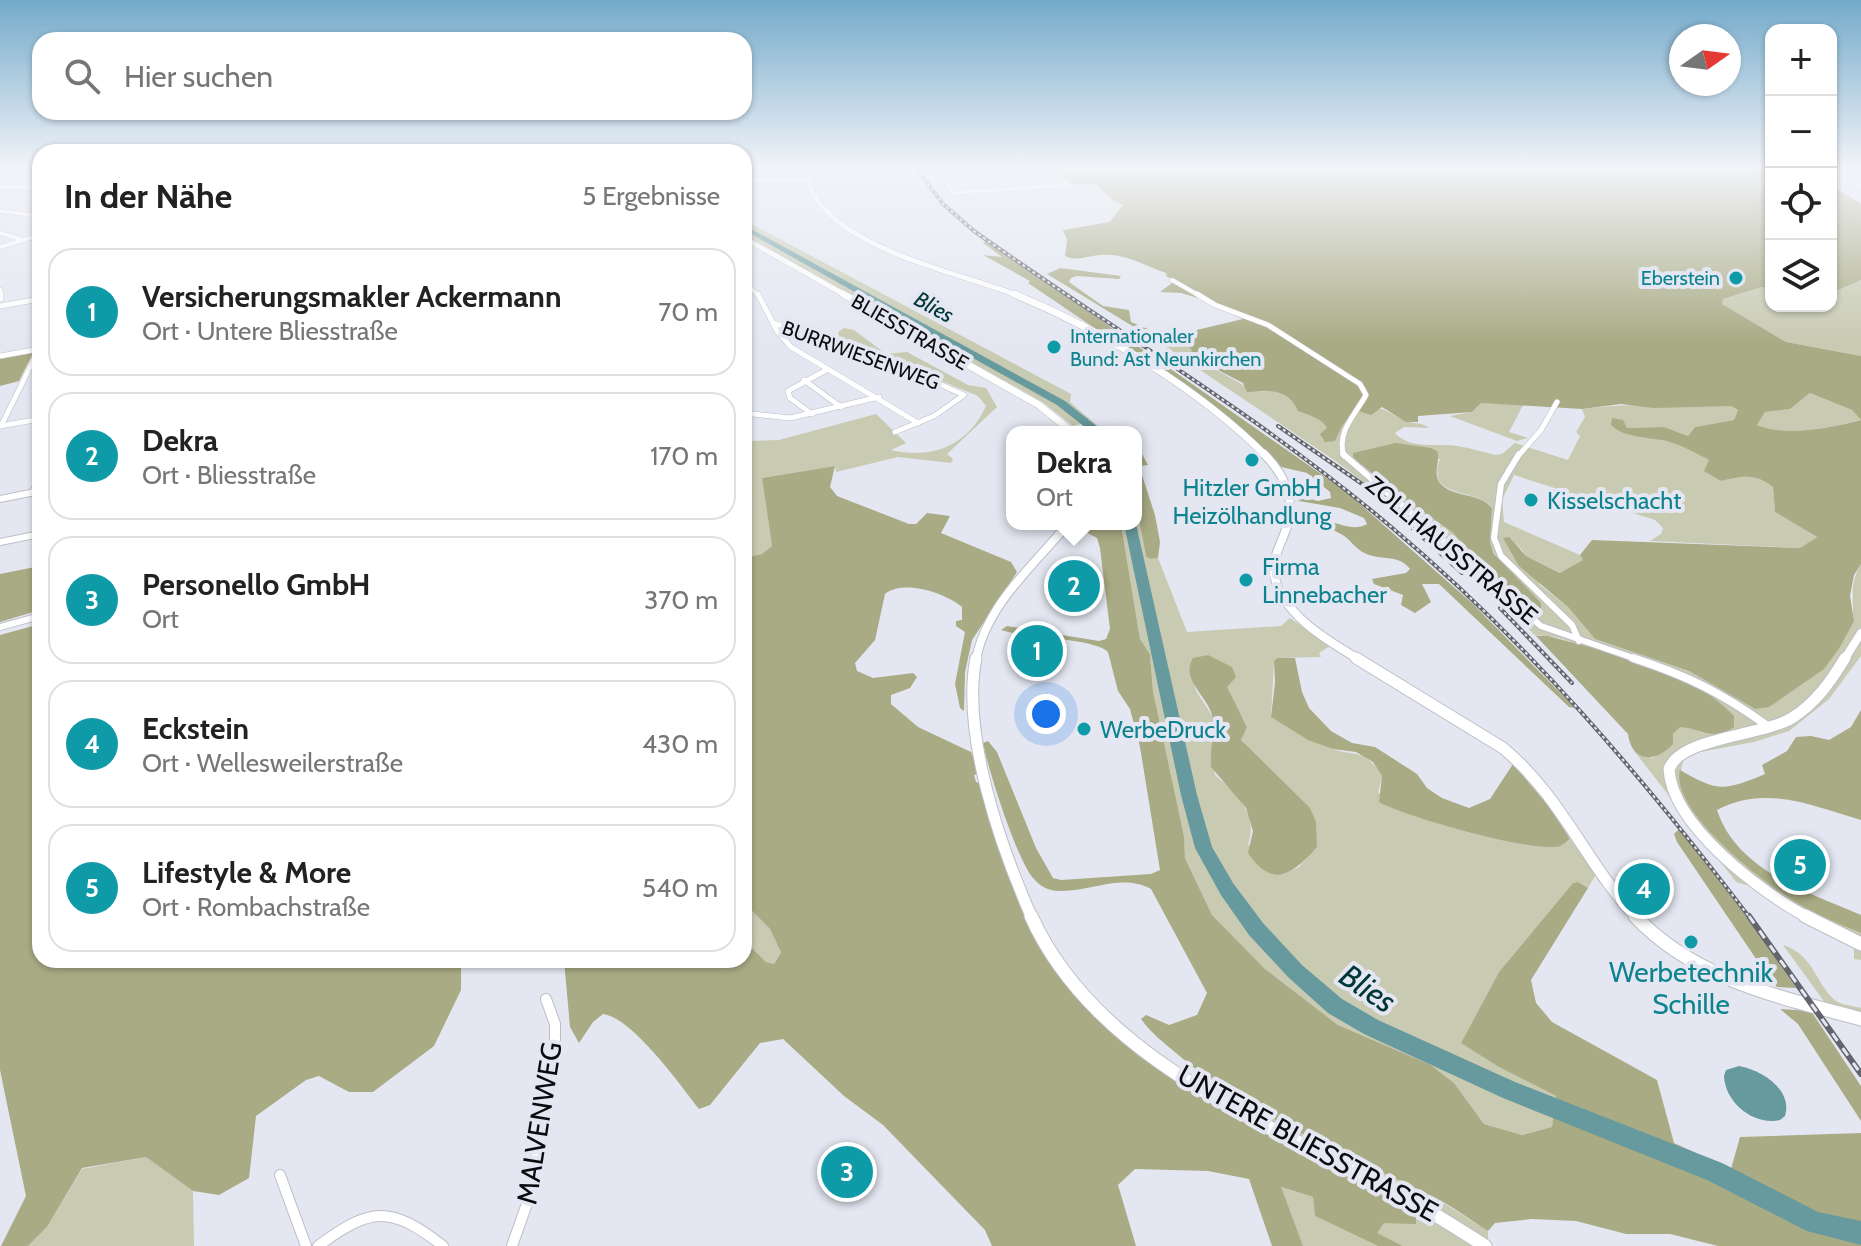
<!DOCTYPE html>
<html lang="de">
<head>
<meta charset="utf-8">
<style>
	body { margin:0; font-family:Cabin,sans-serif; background:#f2f2f2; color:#222 }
	.controls { position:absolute; right:24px; top:24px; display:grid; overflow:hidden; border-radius:16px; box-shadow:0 2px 6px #0004 }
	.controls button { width:72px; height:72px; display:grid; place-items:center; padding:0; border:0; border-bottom:2px solid #e0e0e0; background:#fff; color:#222; font:40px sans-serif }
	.compass { position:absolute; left:1669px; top:24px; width:72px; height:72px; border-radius:50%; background:#fff; box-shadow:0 2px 6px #0004; rotate:76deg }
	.you { position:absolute; left:1046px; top:714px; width:28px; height:28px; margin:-20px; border:6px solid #fff; border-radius:50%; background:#1a73e8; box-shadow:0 0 0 12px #1a73e833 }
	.badge { display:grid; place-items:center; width:52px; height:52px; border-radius:50%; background:#b53a8d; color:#fff; font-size:26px; font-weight:700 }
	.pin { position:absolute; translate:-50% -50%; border:4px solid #fff; box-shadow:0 2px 8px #0006 }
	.popup { position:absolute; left:1006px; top:426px; width:136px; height:104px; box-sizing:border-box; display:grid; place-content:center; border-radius:16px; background:#fff; filter:drop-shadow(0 2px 6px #0005); font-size:26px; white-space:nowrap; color:#767676 }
	.popup b { font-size:30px; color:#222 }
	.popup::after { content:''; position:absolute; left:50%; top:100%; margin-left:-16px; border:16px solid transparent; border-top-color:#fff }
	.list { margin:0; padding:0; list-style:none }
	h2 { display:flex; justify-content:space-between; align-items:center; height:104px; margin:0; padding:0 32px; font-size:34px }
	h2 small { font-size:26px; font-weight:400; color:#767676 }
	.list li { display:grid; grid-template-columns:52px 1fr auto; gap:24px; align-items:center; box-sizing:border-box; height:128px; margin:0 16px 16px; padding:0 16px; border:2px solid #e0e0e0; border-radius:24px }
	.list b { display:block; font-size:30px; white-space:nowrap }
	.list p { margin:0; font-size:26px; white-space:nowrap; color:#767676 }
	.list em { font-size:26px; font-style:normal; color:#767676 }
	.icon { flex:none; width:44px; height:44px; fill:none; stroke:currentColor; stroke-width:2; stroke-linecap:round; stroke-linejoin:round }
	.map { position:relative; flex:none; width:1861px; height:1246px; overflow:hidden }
	.search { position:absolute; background:#fff; box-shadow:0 2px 6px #0004; left:32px; top:32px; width:720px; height:88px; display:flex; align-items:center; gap:20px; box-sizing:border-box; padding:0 28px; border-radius:24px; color:#767676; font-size:30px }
	.panel { position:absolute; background:#fff; box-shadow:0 2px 6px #0004; left:32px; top:144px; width:720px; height:824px; border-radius:24px }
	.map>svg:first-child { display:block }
	.green { fill:#c8cab1; fill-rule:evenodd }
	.forest { fill:#a9ab84; fill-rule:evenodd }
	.water { fill:#679a9e }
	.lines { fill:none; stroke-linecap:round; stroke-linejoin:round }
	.river { fill:#679a9e; fill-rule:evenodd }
	.street-far4-casing { stroke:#bcbec8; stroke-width:5 }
	.street-far3-casing { stroke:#bcbec8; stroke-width:6 }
	.street-far2-casing { stroke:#bcbec8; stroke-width:8 }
	.street-far1-casing { stroke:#bcbec8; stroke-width:10 }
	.street-casing { stroke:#bcbec8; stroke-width:12 }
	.secondary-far4-casing { stroke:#bcbec8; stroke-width:6 }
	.secondary-far3-casing { stroke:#bcbec8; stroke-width:8 }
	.secondary-far2-casing { stroke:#bcbec8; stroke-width:10 }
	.secondary-far1-casing { stroke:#bcbec8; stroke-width:13 }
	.secondary-casing { stroke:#bcbec8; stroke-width:15 }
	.street-far4 { stroke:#fff; stroke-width:4 }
	.street-far3 { stroke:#fff; stroke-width:5 }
	.street-far2 { stroke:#fff; stroke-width:6 }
	.street-far1 { stroke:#fff; stroke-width:8 }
	.street { stroke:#fff; stroke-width:10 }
	.secondary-far4 { stroke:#fff; stroke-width:5 }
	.secondary-far3 { stroke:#fff; stroke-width:7 }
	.secondary-far2 { stroke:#fff; stroke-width:8 }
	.secondary-far1 { stroke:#fff; stroke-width:11 }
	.secondary { stroke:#fff; stroke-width:13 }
	.rail-far1-casing { stroke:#64656c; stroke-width:4 }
	.rail-casing { stroke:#64656c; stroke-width:6 }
	.rail-far1 { stroke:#e4e7f1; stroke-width:2; stroke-dasharray:3; stroke-linecap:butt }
	.rail { stroke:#e4e7f1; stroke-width:3; stroke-dasharray:9; stroke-linecap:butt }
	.culture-dot { fill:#0f9aa8; stroke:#e4e7f1; stroke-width:3 }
	.labels { text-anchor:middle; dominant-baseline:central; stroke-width:8; stroke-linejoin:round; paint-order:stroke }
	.far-culture-label { font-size:20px; fill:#0d838f; stroke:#e4e7f1; text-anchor:end }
	.far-street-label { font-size:20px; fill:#0c0c10; stroke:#e4e7f1 }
	.far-water-label { font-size:22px; font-style:italic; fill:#013639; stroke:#e4e7f1 }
	.culture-label { font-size:24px; fill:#0d838f; stroke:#e4e7f1; text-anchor:start }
	.street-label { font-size:24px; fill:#0c0c10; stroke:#e4e7f1 }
	.near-culture-label { font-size:28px; fill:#0d838f; stroke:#e4e7f1 }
	.near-street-label { font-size:28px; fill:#0c0c10; stroke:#e4e7f1 }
	.near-water-label { font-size:32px; font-style:italic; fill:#013639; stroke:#e4e7f1 }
</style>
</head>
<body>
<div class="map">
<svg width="1861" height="1246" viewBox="0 0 1861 1246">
	<rect width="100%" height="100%" fill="#e4e7f1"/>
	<g class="green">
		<path d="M744,220L1071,394L1070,402L1105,432H1090L1082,423L1073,426L1041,401L744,235Z"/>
		<path d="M1861,280V356L1786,342L1721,304L1723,299L1762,287H1771V306H1831V303L1836,304L1831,293Z"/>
		<path d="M844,328L854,330L886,354L907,352L968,385L986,388L997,407L947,454L953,459L951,463L898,457L836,472L835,466L762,478L772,546L762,554L744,558V441L779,440L876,414L906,443L891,450C933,460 968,445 986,406L978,396L840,339L838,332Z"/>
		<path d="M1157,341H1181L1192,350L1190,355C1208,367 1228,375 1246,387C1266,401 1279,376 1301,413C1319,413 1327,427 1335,441L1341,426L1355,410C1389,406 1377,408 1405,420C1414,425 1420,421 1429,428L1404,427L1395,433C1410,450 1438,443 1457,446C1470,448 1483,452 1495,455L1502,454L1515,443L1568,460L1580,436L1576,432L1585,417L1582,409C1631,403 1681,405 1731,406L1738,410L1734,420L1695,427L1688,436L1664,427L1627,428L1618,418L1627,434L1669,441L1697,453L1709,460L1721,481C1743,476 1754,473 1773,487L1775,512L1817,537L1800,548L1650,541L1661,534L1663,528L1655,520L1514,475L1502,500L1504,522L1580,555L1584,560L1561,573L1526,556L1516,542L1540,585L1568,607L1595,639L1689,671L1755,709C1792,689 1827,674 1846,635C1849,630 1853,624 1853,618C1854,597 1849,584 1861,564V656L1829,699L1789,731L1754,742L1695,753L1684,759C1673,791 1689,806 1710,829C1756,880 1799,905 1861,933V960L1854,959V947L1803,921L1750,886L1736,882L1635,752L1653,758L1679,727H1693L1705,735C1665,704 1587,631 1536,636L1389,501L1337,462ZM1440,459C1425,500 1475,487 1492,507L1490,544L1518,602L1452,532L1360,465Z"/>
		<path d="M1810,393L1852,410L1861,420C1830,428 1787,437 1757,425L1765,412L1790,409Z"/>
		<path d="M1481,403L1523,405L1509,432L1528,438L1517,441L1450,416L1472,412Z"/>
		<path d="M1136,504L1146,556L1150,559L1158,558L1187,632L1281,626L1290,618L1330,646L1319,653L1321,657L1277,658L1274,661L1271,717C1290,727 1309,738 1328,747C1354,759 1363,745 1382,776L1378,793L1561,846L1570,839L1596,874L1588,888L1578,882L1573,883L1499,972L1461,1043L1497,1066L1556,1096L1552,1127L1522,1135L1484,1124L1454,1083L1431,1065L1338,1025L1265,969L1212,915L1185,858L1184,836L1153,691L1150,654L1140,639L1121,524H1136ZM1208,655L1247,726L1241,739L1317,846L1299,867L1284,874L1248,844C1259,815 1236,793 1215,775L1210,733L1213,718C1200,692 1185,689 1200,658Z"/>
		<path d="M744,903L770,929L781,951L774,964L766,962L744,940Z"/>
		<path d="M1783,945C1815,955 1816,986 1836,1001C1842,1005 1854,1006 1861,1008V1013L1826,1004Z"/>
		<path d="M1199,1073L1228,1092L1434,1197L1488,1231V1246H1403L1376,1233L1384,1223L1244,1120L1189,1089Z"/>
		<path d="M146,1157L193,1191L194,1246H28L47,1227L82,1169Z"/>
		<path d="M1280,1187L1313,1197L1315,1216L1378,1246H1303Z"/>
	</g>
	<g class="forest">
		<path d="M1055,169H1771V287H1762L1723,299L1722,304L1786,342L1861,356V564L1854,575L1850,596L1854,621L1840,647L1824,669L1769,707L1755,709L1689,671L1595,639L1568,607L1519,566L1503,538L1509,537L1526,556L1560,573L1583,560L1580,555L1592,540L1800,548L1817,537L1775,512L1773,487C1754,473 1744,476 1721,481L1704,471L1709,460C1696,453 1681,445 1667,441C1649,437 1624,438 1611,425L1612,418L1623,420L1627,428L1664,427L1688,436L1695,427L1734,420L1738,410L1731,406L1654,408L1621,404L1582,409L1481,403L1472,412L1418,416V422H1406L1382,407L1371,415L1355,410L1342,426L1335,441L1325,442L1320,434L1327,428C1319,416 1310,416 1298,411C1288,387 1268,391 1247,392L1243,383L1189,355L1192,350L1181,341H1157L1047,274L1060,268L1121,276L1119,279L1077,276L1071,278L1069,282L1103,306L1129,310L1131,322L1167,337L1243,319L1201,299L1181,293L1160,292L1176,280L1167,277L1166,273C1148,267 1130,256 1111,255C1091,253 1079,263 1065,256L1067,240L1063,230L1110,222L1123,205L1114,201L1095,184H1070ZM1810,393L1852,410L1861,420C1830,428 1787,437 1757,425L1765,412L1790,409Z"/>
		<path d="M1831,185L1861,204V280L1831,293Z"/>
		<path d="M986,240L1344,490L1473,604L1575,708L1569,707L1439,584H1422L1431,602L1415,613L1401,605L1403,595L1374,584L1372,579L1406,573L1410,569C1399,555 1385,560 1369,555C1355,551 1351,538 1339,533C1330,528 1318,527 1309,522C1328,513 1347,535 1367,524L1364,518L1340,508L1299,501L1296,495L1318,501L1331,498L1330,492L1307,473L1281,467L1235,423L1028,283L1030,281L983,255L1002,257L983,243Z"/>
		<path d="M33,353L19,381L0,386V359Z"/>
		<path d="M1136,443L1148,465L1139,466L1155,515L1160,542L1158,558L1150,559L1146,556L1136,504Z"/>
		<path d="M1396,443L1431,448L1437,451C1441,462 1432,472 1440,483C1452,498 1480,492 1492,508L1490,543L1494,554L1541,603V608L1531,610L1518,602L1452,532L1384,484L1353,457V453Z"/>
		<path d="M835,466L830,487L837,496L909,524H916L927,513L950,516L941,533L1011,562L1017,572L972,640L965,672L964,711L960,708L955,684L965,632L956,626V621L962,620V607C945,593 904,579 885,594L875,640L855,663L857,671L873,678L913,673L917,677L910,688L891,695V704L918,727L971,752L980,773L974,775L976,782L983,784L1030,926L1132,1048L1189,1089L1416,1214V1224L1384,1223L1377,1233L1403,1246H1378L1315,1216L1313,1197L1281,1187L1303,1246H1272L1249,1179L1208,1171L1135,1169L1118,1185L1136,1246H992L985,1230L883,1125L844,1096L783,1039L760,1043L710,1105L699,1109C680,1085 633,1018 603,1014L593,1022L579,1043L570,1027L564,960H744V940L766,962L774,964L781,952L770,929L744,903V558L762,554L772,546L762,478Z"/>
		<path d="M1098,524H1121L1140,639L1150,654L1153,691L1184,836L1185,858L1212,915L1265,969L1338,1025L1431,1065L1454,1083L1484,1124L1522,1135L1552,1127L1556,1096L1497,1066L1461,1043L1499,972L1573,883L1578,882L1588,888L1531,980L1536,1003L1552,1022L1657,1080L1674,1143L1731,1169L1740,1137L1861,1133V1246H1718L1670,1234H1626L1576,1221L1532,1219L1495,1223L1488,1231C1469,1219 1451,1205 1431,1196C1344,1152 1250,1117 1176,1053C1163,1042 1151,1033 1141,1019L1146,1015L1169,1025L1197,1015L1207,993L1151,889C1121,873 1091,892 1059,891C1048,891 1040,886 1033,878C1017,860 988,769 983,743L988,741L997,752L1036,848L1053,878L1061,880L1151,874L1160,870L1140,747L1130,709L1118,691L1108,652C1095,638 1024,638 1001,630L1007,626L1099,641L1106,639L1110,629L1100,548L1097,538L1082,530L1081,526Z"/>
		<path d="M40,566V610L0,622V574Z"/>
		<path d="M40,624V960H461V990L434,1046L373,1092H349L319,1076L306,1080L256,1116L249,1178L219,1195L193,1191L146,1157L82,1168L47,1227L28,1246H1L26,1196L0,1070V635Z"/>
		<path d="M1536,636H1548C1611,654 1688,667 1734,716V727C1714,742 1700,728 1680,727L1673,734V744C1657,762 1632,764 1628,734Z"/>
		<path d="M1208,655L1232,667L1236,677L1227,687L1247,727L1241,740L1310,808L1316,822L1317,847C1293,874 1273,890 1248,853L1253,831L1246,808L1211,767C1210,755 1214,724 1212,715C1207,696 1180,679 1193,658Z"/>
		<path d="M1277,658H1295L1302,692L1309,708L1331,731L1352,743L1375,747L1417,774L1427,788L1442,798L1469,808L1490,799L1513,764L1551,809L1570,839C1568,840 1562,846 1560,846C1536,854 1403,816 1379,802L1382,776L1373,762L1356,752L1333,749L1308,740L1271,717L1275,683L1274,661Z"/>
		<path d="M1861,710V820C1812,806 1765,784 1717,810C1737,871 1808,892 1861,915V933C1842,925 1822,917 1804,907C1771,889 1669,812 1680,770C1718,792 1724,791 1765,774L1762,765L1787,751L1796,737L1811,736L1829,740L1851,727Z"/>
		<path d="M1679,829L1744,913L1796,988L1777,987L1769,978L1677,842L1674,834Z"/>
		<path d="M1780,1009L1811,1011L1861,1086V1121L1798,1024Z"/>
	</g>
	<path class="water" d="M1739,1066C1761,1070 1793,1089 1785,1116L1780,1120C1754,1126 1725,1103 1724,1076L1726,1070Z"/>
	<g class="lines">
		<g class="river">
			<path d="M744,225L1065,401L1104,432H1091L1057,405L744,230Z"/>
			<path d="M1124,524H1136L1197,795L1212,847L1233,883L1263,923L1302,965L1342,999L1378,1020L1515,1082L1722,1163L1818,1212L1861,1221V1245L1807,1231L1707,1180L1503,1098L1364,1034L1328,1013L1288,977L1249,935L1221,895L1195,848L1181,795Z"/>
		</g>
		<defs>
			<g id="street-far4">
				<path d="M940,169L952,193L1068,185"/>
				<path d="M1052,169L1068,185"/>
				<path d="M1841,169L1861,187"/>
				<path d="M0,179L40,172"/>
				<path d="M0,211L40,216"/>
				<path d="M0,233L23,240"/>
				<path d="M0,247L40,235"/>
				<path d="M1172,280L1200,296"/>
				<path d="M744,282L759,296"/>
			</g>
			<g id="street-far3">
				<path d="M758,294L777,331L791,347L918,423"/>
				<path d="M1197,294L1215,305L1268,325L1360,384L1366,395C1355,415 1336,432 1344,456"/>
				<path d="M0,306L40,299"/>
				<path d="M773,323L870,353L964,395L934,416L895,432"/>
				<path d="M0,356L39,349"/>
				<path d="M804,380L841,407"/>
				<path d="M744,413L790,418L879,397"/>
				<path d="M812,414L790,398L788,391L828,369"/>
				<path d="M0,426L40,419"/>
				<path d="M1,426L40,347"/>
				<path d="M1518,456L1541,430L1557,402"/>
			</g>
			<g id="street-far2">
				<path d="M1343,454L1541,626L1639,660"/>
				<path d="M1519,454L1501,484L1494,538L1501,556L1572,625L1579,641"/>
				<path d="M33,493L40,476"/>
				<path d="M0,499L40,491"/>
				<path d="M0,542L40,534"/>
				<path d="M0,627L40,616"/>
			</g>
			<path id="street-far1" d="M1633,658C1688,676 1722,693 1769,727"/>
			<g id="street">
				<path d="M280,1175L306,1246"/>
				<path d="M318,1246C371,1207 390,1205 443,1246"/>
				<path d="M512,1246L530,1195L555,1045V1024L546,999"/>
			</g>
			<g id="secondary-far4">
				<path d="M744,180H808"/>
				<path d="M808,180C826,248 962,273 1019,296"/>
				<path d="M808,180L819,169"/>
				<path d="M0,187H40"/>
				<path d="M744,238L847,296"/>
				<path d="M0,290V296"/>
			</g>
			<g id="secondary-far3">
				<path d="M0,294V298"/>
				<path d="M843,294L1039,405L1072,432"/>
				<path d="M1014,294C1102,330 1199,389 1266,456"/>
			</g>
			<g id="secondary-far2">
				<path d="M1264,454C1286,476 1297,503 1285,532C1280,546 1272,559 1274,574C1281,614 1328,641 1360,660"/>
				<path d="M976,660C986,605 1034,565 1068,524"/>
				<path d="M1844,660L1861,633"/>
			</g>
			<g id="secondary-far1">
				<path d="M976,658C961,734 1001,848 1032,918"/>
				<path d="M1356,658L1503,748C1562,797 1586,864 1637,918"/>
				<path d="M1809,918C1762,893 1672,826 1669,769C1681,737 1762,736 1792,718C1816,703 1831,681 1845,658"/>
			</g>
			<g id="secondary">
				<path d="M1031,916C1093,1054 1255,1119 1381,1184C1417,1203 1451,1224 1485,1246"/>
				<path d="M1635,916C1695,980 1780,997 1861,1019"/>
				<path d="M1805,916L1861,944"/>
			</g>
		</defs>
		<use href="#street-far4" class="street-far4-casing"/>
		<use href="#street-far3" class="street-far3-casing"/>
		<use href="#street-far2" class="street-far2-casing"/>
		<use href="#street-far1" class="street-far1-casing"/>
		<use href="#street" class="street-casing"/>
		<use href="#secondary-far4" class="secondary-far4-casing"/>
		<use href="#secondary-far3" class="secondary-far3-casing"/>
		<use href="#secondary-far2" class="secondary-far2-casing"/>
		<use href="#secondary-far1" class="secondary-far1-casing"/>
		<use href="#secondary" class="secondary-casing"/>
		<use href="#street-far4" class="street-far4"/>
		<use href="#street-far3" class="street-far3"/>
		<use href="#street-far2" class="street-far2"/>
		<use href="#street-far1" class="street-far1"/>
		<use href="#street" class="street"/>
		<use href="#secondary-far4" class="secondary-far4"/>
		<use href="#secondary-far3" class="secondary-far3"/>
		<use href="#secondary-far2" class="secondary-far2"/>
		<use href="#secondary-far1" class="secondary-far1"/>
		<use href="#secondary" class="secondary"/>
		<defs>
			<g id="rail-far1">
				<path d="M917,169L943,204L974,231C1112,329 1260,416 1390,526C1527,641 1642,776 1750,918"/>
				<path d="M1278,426L1368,488L1462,573"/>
				<path d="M1500,608L1572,683"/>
			</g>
			<path id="rail" d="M1749,916L1861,1074"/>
		</defs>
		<use href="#rail-far1" class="rail-far1-casing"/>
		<use href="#rail" class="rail-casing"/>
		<use href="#rail-far1" class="rail-far1"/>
		<use href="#rail" class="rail"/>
	</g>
	<linearGradient id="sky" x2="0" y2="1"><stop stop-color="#74aaca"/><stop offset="0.49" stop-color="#f3f4f9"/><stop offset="1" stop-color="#f3f4f9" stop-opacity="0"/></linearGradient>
	<rect width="1861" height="344" fill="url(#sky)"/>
	<g class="culture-dot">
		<circle cx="1736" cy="278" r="8"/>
		<circle cx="1054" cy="347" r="8"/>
		<circle cx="1252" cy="460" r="8"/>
		<circle cx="1531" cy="500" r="8"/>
		<circle cx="1246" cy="580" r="8"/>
		<circle cx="1084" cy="729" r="8"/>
		<circle cx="1691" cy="942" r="8"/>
	</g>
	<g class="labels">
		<g class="far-culture-label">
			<text x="1720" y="278">Eberstein</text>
			<text x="1070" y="336" text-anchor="start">Internationaler<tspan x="1070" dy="23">Bund: Ast Neunkirchen</tspan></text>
		</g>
		<g class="far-street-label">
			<text transform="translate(910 332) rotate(30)">BLIESSTRASSE</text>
			<text transform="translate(861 355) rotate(20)">BURRWIESENWEG</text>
		</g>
		<g class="far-water-label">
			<text transform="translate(934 307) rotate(29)">Blies</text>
		</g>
		<g class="culture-label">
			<text x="1252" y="487" text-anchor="middle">Hitzler GmbH<tspan x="1252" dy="28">Heizölhandlung</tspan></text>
			<text x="1547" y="500">Kisselschacht</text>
			<text x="1262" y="566">Firma<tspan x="1262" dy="28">Linnebacher</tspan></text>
			<text x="1100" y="729">WerbeDruck</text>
		</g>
		<g class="street-label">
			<text transform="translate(1452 550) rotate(40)">ZOLLHAUSSTRASSE</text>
		</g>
		<g class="near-culture-label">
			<text x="1691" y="972">Werbetechnik<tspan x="1691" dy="32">Schille</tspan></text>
		</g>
		<g class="near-street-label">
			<text transform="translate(539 1123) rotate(-81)">MALVENWEG</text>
			<text transform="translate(1308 1143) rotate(29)">UNTERE BLIESSTRASSE</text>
		</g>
		<g class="near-water-label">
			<text transform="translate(1368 988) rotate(34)">Blies</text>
		</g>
	</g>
</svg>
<div class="controls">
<button>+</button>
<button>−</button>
<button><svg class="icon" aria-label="locate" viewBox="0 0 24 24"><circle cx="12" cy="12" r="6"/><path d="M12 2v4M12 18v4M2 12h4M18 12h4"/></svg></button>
<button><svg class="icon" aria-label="layers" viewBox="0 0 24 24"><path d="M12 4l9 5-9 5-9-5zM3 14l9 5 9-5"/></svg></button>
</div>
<svg class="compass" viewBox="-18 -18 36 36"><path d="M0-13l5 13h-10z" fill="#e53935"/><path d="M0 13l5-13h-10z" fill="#767676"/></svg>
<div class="you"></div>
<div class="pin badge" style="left:1037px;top:651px;background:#0f9aa8">1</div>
<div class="pin badge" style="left:1074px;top:586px;background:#0f9aa8">2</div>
<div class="popup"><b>Dekra</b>Ort</div>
<div class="pin badge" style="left:847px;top:1172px;background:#0f9aa8">3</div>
<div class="pin badge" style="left:1644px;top:889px;background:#0f9aa8">4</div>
<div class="pin badge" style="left:1800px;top:865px;background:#0f9aa8">5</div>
<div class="search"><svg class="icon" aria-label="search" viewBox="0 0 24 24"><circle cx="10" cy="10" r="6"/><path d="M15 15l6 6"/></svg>Hier suchen</div>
<section class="panel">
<h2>In der Nähe<small>5 Ergebnisse</small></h2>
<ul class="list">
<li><span class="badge" style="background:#0f9aa8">1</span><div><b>Versicherungsmakler Ackermann</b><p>Ort · Untere Bliesstraße</p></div><em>70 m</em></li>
<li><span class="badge" style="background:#0f9aa8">2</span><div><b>Dekra</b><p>Ort · Bliesstraße</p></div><em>170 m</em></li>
<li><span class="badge" style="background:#0f9aa8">3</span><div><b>Personello GmbH</b><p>Ort</p></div><em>370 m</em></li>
<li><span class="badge" style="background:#0f9aa8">4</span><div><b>Eckstein</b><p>Ort · Wellesweilerstraße</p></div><em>430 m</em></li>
<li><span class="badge" style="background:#0f9aa8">5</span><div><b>Lifestyle &amp; More</b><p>Ort · Rombachstraße</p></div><em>540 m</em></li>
</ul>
</section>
</div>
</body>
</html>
